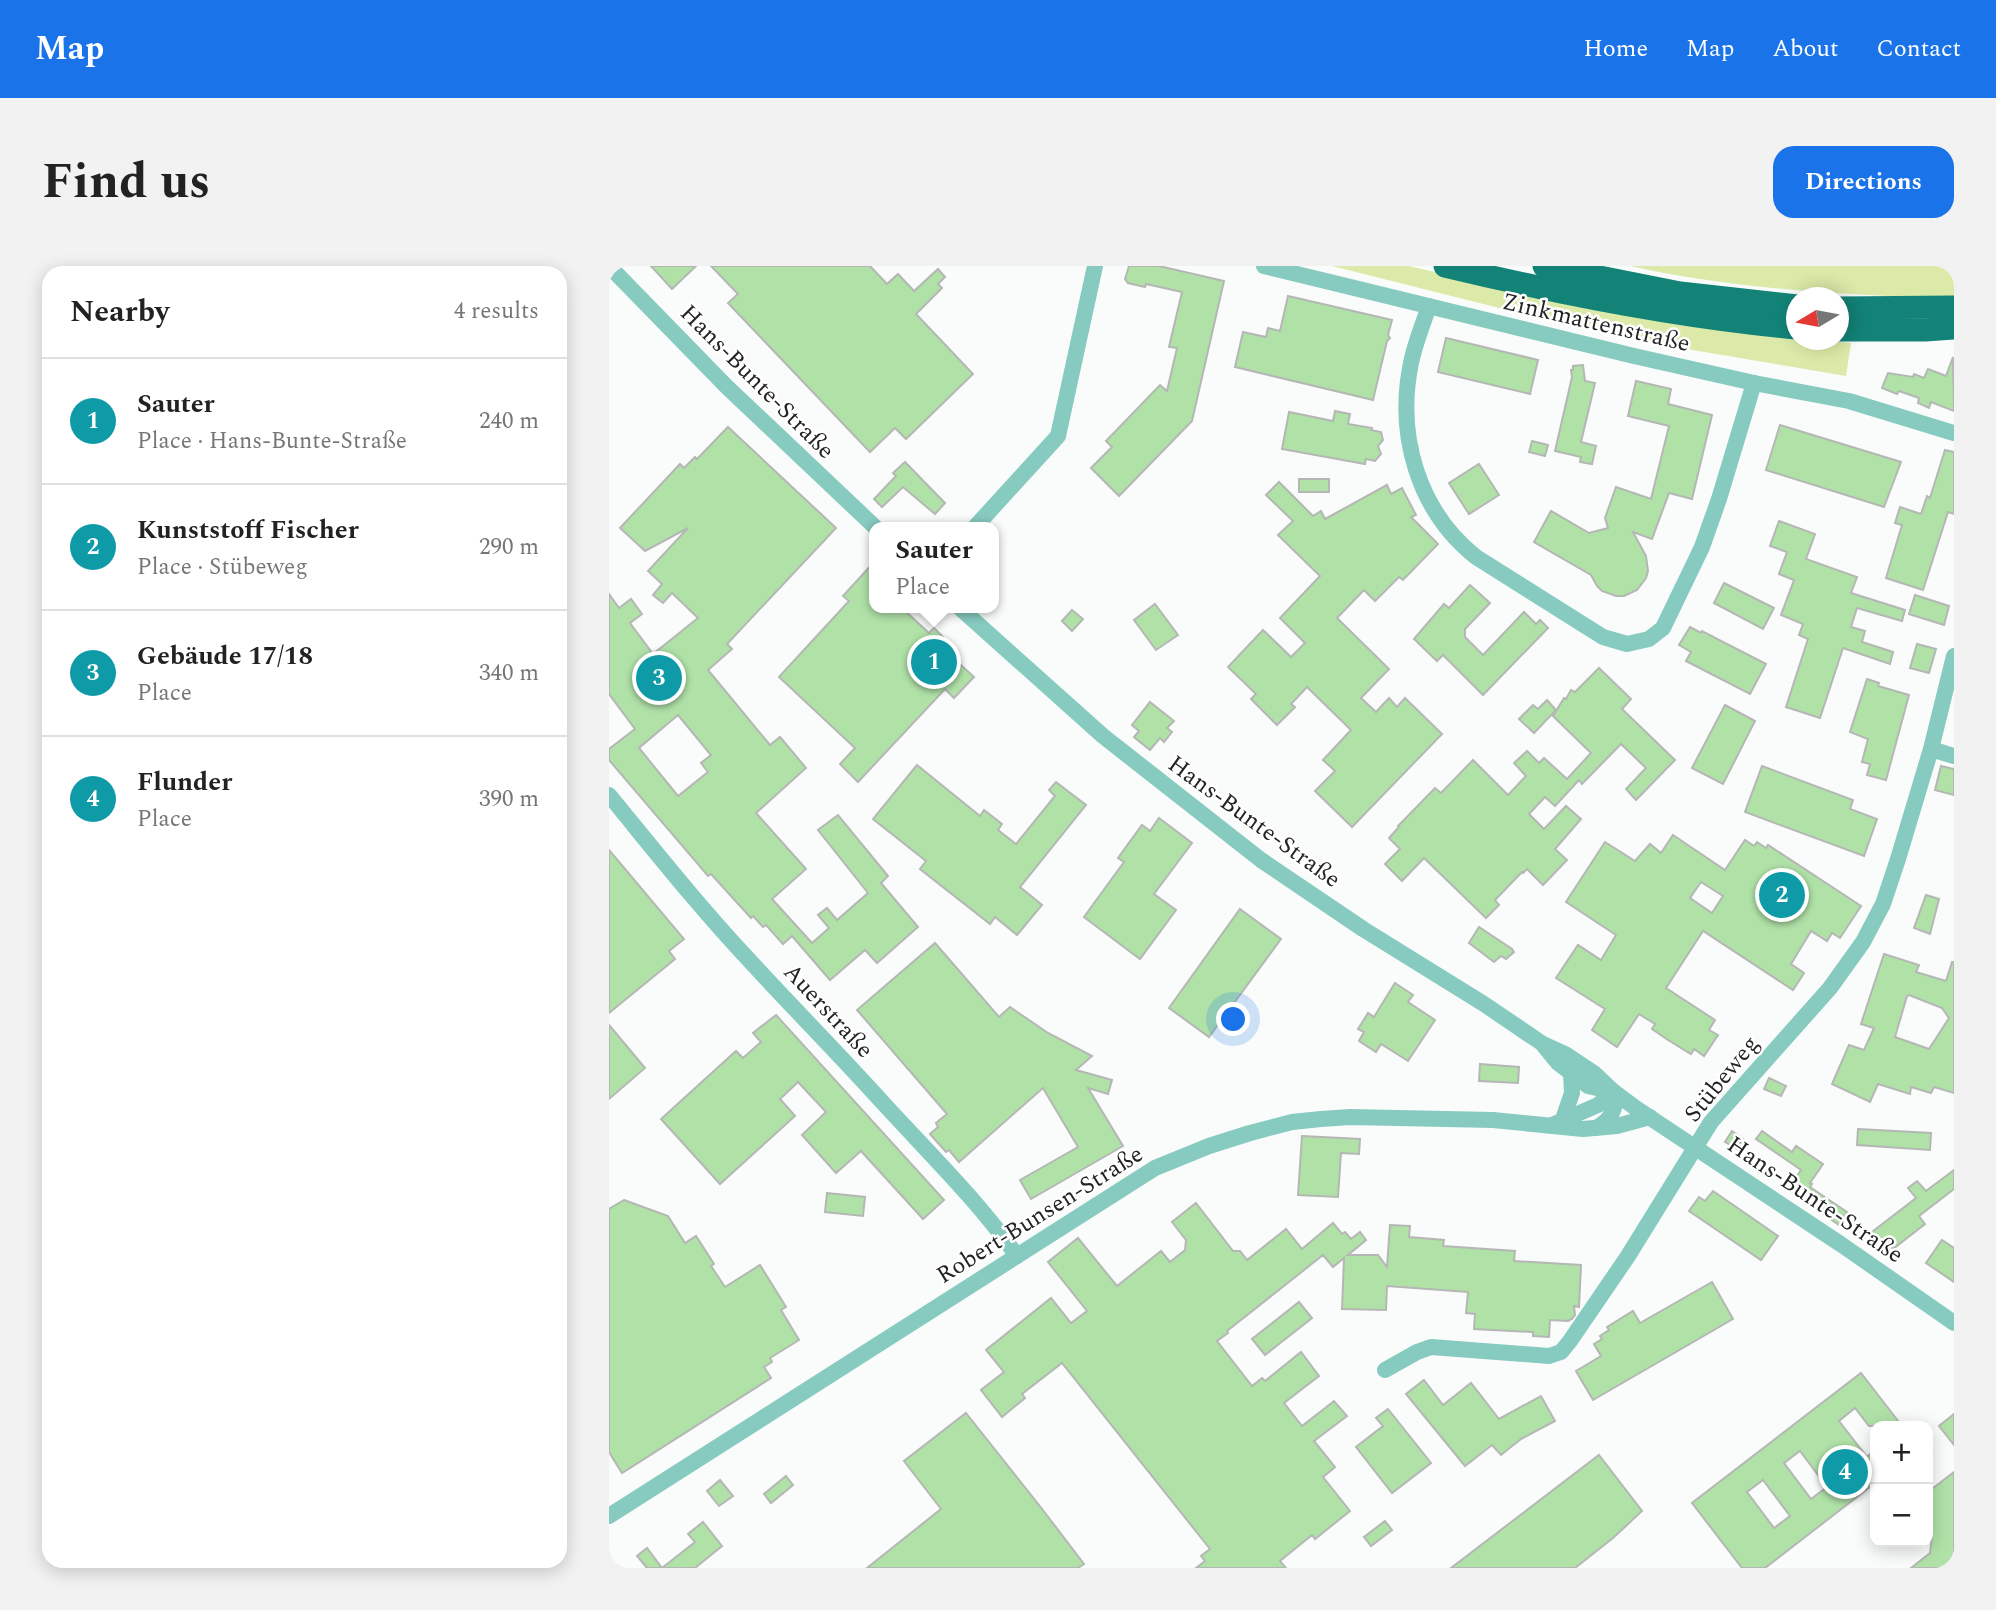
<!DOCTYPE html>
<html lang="en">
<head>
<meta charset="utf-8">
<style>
	body { margin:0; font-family:Spectral,serif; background:#f2f2f2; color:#222 }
	.controls { position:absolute; right:21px; bottom:21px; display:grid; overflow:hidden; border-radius:14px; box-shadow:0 4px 18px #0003 }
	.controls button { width:63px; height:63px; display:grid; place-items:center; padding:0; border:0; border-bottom:2px solid #e0e0e0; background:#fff; color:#222; font:35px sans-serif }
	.compass { position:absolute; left:1177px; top:21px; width:63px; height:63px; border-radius:50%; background:#fff; box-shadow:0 4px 18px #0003; rotate:260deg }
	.you { position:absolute; left:625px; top:754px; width:24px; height:24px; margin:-18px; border:5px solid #fff; border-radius:50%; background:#1a73e8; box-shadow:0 0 0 10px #1a73e833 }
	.badge { display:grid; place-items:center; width:46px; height:46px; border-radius:50%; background:#1a73e8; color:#fff; font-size:23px; font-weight:700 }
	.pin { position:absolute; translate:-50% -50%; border:4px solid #fff; box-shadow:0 2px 7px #0006 }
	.popup { position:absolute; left:260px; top:256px; width:130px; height:91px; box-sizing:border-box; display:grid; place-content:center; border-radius:14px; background:#fff; filter:drop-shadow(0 2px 5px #0005); font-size:23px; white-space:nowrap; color:#767676 }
	.popup b { font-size:26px; color:#222 }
	.popup::after { content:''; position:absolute; left:50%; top:100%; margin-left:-14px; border:14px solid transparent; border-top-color:#fff }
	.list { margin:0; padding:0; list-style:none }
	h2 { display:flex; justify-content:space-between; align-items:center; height:91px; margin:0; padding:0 28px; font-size:30px }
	h2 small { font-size:23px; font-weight:400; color:#767676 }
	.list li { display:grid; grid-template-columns:46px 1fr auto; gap:21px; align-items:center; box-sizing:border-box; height:126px; padding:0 28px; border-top:2px solid #e0e0e0 }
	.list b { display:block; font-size:26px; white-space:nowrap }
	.list p { margin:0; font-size:23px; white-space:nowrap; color:#767676 }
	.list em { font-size:23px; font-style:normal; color:#767676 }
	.map { position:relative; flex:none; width:1345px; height:1302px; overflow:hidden; border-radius:21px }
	header { display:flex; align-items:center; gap:42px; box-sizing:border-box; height:98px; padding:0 35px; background:#1a73e8; color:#fff }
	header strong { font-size:33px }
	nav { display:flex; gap:38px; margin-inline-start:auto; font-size:24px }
	.intro { display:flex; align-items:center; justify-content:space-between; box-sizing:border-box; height:168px; padding:0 42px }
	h1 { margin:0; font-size:49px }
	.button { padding:18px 32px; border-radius:21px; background:#1a73e8; color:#fff; font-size:24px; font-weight:700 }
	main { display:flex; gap:42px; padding:0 42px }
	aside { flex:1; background:#fff; border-radius:21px; box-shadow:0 4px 18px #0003 }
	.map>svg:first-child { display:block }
	.green { fill:#dbeaa8 }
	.building { fill:#b0e2a8; stroke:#b4b7b4; stroke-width:2; fill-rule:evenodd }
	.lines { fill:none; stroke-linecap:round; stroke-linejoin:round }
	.minor { stroke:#87cac0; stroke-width:16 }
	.highway { stroke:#138378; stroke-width:23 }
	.labels { text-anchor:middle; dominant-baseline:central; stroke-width:5; stroke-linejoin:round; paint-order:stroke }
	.street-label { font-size:24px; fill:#232524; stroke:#fff }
</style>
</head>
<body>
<header>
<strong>Map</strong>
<nav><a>Home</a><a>Map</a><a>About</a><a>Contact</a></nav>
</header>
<div class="intro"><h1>Find us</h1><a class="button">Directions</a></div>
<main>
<aside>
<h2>Nearby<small>4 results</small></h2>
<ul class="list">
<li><span class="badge" style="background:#0f9aa8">1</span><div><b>Sauter</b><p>Place · Hans-Bunte-Straße</p></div><em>240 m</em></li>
<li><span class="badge" style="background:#0f9aa8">2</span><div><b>Kunststoff Fischer</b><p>Place · Stübeweg</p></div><em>290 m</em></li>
<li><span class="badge" style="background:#0f9aa8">3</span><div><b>Gebäude 17/18</b><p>Place</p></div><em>340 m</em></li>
<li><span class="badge" style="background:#0f9aa8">4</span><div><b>Flunder</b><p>Place</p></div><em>390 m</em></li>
</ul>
</aside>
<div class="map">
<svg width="1345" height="1302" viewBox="0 0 1345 1302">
	<rect width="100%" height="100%" fill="#f9fcfa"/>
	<g class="green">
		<path d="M723,0H800L924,29L1187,70L1188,74H1214L1242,77L1237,110L1066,81L910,47Z"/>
		<path d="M1022,0H1345V31L1329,32C1250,29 1170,25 1091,13C1068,9 1045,6 1022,0Z"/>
	</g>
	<g class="building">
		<path d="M42,0H87L63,23Z"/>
		<path d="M102,0H261L278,18L289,8L305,25L329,3L336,11L329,18L333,22L307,48L364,108L297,173L286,162L261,186L119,37L129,28Z"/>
		<path d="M520,0H550L615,15L583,155L510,230L482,202L503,181L497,175L551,119L558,125L568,82L560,81L573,26L537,18L536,21L519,17L516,13Z"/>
		<path d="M679,30L783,54L779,69L781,72L778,75L764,134L626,101L634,66L657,71L659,62L671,65Z"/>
		<path d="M837,72L929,94L921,128L829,106Z"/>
		<path d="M1344,91L1345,145L1322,136L1320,142L1309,137L1310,132L1290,125L1288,128L1273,122L1279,107L1304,111L1305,108L1315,112L1319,103L1337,110Z"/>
		<path d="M974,99L976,115L986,117L972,176L987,180L983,198L971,196L972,191L946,185L963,111L962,104H964V100Z"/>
		<path d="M1027,115L1062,123L1059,138L1103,149L1083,233L1060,227L1043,273L1024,266L1037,290L1039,305L1037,312L1028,324L1015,330H1007L993,325L988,320L982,309L925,276L942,245L980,267L999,262L996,252L1007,221L1042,233L1060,160L1019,150Z"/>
		<path d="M726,145L741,148L739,158L763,162L762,164L772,166L774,174L769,180L772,188L766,195L757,193L756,198L673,183L680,146L724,155Z"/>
		<path d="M1171,159L1292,196L1275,241L1157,204Z"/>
		<path d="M119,161L227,262L118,378L123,383L99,404L161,479L171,471L197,502L147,547L197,603L163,633L203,677L220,662L209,649L218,642L228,654L259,627L209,564L229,549L279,610L272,617L309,661L268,697L256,684L221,714L183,670L174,678L157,659L154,661L144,650L142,652L102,608L99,610L0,494V483L26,463L0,428V328L10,342L22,333L33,348L21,357L44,388L89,352L63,327L54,337L44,329L53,318L39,305L79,262L36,285L11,262L71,198L75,202L86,191L88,193ZM69,449L102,489L92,497L99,506L69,530L30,482Z"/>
		<path d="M923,175L939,179L936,190L920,186Z"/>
		<path d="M1336,184L1345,186V248L1339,246L1314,324L1277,312L1293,259L1286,257L1291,241L1312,248L1318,230L1321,232Z"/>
		<path d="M296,196L336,237L326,248L294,221L273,241L265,233L287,210L284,207Z"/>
		<path d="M870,198L890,229L860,248L840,217Z"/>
		<rect x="690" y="213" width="30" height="13"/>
		<path d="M670,216L704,250L712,245L716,253L778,219L782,228L793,222L807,249L802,251L829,278L794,314L790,311L766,335L755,324L728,352L780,403L752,432L767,446L780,432L788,441L796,432L833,468L743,561L706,525L726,505L714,494L742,464L698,421L682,438L686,441L668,459L642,433L647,428L619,401L654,364L682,391L696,377L671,352L711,310L669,269L684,255L657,229Z"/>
		<path d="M1170,255L1206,268L1197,293L1248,311L1242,327L1296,344L1293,355L1248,342L1242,361L1256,365L1253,376L1284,386L1281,398L1234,382L1211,452L1177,441L1199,373L1190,369L1194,358L1172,349L1185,314L1170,308L1178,286L1161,280Z"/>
		<path d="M265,296V342H293L320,367L325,362L335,372L329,378L365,411L345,432L336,423L249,516L231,498L246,482L170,411L240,335L234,330Z"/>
		<path d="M1115,317L1165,342L1154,363L1105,337Z"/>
		<path d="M861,319L881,337L856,363V371L874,389L915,346L927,358L931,354L939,362L874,429L834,389L828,395L805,373L835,338L840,342Z"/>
		<path d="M1306,329L1340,340L1335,359L1300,348Z"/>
		<path d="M546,338L569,369L547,384L525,354Z"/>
		<path d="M463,344L474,353L463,365L453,355Z"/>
		<path d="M1081,361L1092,367L1093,365L1157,398L1141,428L1077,395L1082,386L1070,379Z"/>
		<path d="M1308,378L1327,383L1320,407L1301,402Z"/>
		<path d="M990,402L1022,433L1013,443L1066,494L1027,534L1017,523L1037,502L1012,478L973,518L970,514L946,540L936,531L920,548L935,563L957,540L972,553L946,583L958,594L934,619L918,603L914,607L913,606L886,634L890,639L877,652L815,592L793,615L776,598L791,583L780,572L790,561L789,560L826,522L832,527L864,494L899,529L917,510L905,497L918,485L930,497L935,492L958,513L982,487L944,450L955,432L957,433L962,424L966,426Z"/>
		<path d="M1258,413L1270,417L1269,420L1300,429L1277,514L1258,509L1261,498L1253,496L1259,473L1241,466Z"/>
		<path d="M938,434L947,444L925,467L910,453L924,439L929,443Z"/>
		<path d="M541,436L565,455L558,462L563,466L555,476L551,472L541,484L525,471L530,465L523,459Z"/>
		<path d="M1116,439L1146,455L1114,518L1083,502Z"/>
		<path d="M308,499L371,550L375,544L393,558L389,564L407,578L446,530L440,524L447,516L477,539L411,621L433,639L408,669L386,651L381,658L311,603L317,595L264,553Z"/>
		<path d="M1153,500L1244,534L1241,543L1268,553L1255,590L1136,546Z"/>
		<path d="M1332,500L1345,503V529L1326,524Z"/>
		<path d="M550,552L583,577L545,628L567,644L531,693L475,651L515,596L509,592L533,559L541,565Z"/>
		<path d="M1064,569L1116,604L1136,574L1145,580L1148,576L1157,582L1159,579L1252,640L1231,672L1223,667L1218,675L1202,665L1182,698L1195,707L1184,724L1094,665L1057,722L1106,754L1100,764L1109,769L1095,790L1085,783L1082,788L1059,774L1043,763L1046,758L1030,748L1008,781L983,764L996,743L947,712L969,679L992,694L1007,669L957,636L996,576L1026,595L1041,578L1052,587ZM1092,616L1114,630L1103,647L1081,632Z"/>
		<path d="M0,584L75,673L60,685L66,693L0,747Z"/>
		<path d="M1317,629L1330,633L1321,668L1305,662Z"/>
		<path d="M631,643L672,673L600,771L560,742Z"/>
		<path d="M870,661L903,683L905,686L897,693L892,690L885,696L860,677Z"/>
		<path d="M326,677L390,751L401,741L439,767L483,790L467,804L503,814L499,828L479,822L514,880L422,933L411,914L469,881L434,822L350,896L340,884L337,886L321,868L329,861L327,857L338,848L248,744Z"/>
		<path d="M1275,688L1310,699L1307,706L1337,715L1343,696H1345V827L1325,821L1322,827L1302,821L1301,828L1269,818L1261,836L1223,818L1240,779L1255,784L1265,762L1252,758ZM1300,729L1333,742L1340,752L1320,783L1286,771L1298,730Z"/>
		<path d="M786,717L804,729L799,736L826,754L799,795L772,778L767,786L750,775L755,766L749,763L759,747L765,751Z"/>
		<path d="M167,749L335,934L314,953L252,885L227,907L193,869L217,846L189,816L171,833L186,850L111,918L52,853L127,785L134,792L152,776L144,767Z"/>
		<path d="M0,759L36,802L0,833Z"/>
		<path d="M871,798L910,801L909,817L870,815Z"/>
		<path d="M1160,812L1177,820L1172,830L1155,823Z"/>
		<path d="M1249,863L1322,867L1321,884L1248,879Z"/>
		<path d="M1123,865L1134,873L1128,883L1116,876Z"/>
		<path d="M1153,865L1183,886L1187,880L1214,898L1201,917L1203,918L1201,921L1238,946L1230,959L1179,923L1192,904L1147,873Z"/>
		<path d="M693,870L751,873L750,888L732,887L729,931L689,929Z"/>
		<path d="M1345,904V923L1310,950L1316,958L1284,983L1280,977L1270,976L1263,966L1307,932L1299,922L1308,915L1317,925Z"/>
		<path d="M1104,925L1169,970L1152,994L1080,945L1090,931L1096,935Z"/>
		<path d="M218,927L256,931L254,950L216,946Z"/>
		<path d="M15,934L59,950L76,977L87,970L105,998L102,1000L116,1021L151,999L177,1041L172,1044L190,1074L161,1092L163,1096L155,1101L162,1112L13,1207L0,1186V943Z"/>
		<path d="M587,937L624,985H631L638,994L677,963L693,983L724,957L733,968L736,966L742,973L751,966L757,974L739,989H769L778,1001L781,959L801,960L800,971L835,974L834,980L906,985L905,995L972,999L970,1041L965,1040L966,1049L963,1053L959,1055L941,1054L940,1071L924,1070V1066L865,1063L866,1048L857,1047L859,1026L778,1020L777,1044L733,1043L735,992L724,1001L714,989L618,1065L619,1067L608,1075L643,1120L653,1112L656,1115L692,1086L710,1110L675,1137L693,1160L725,1135L738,1150L705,1175L726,1201L714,1211L741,1245L706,1273L703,1269L671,1295L677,1302H587L596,1295L592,1290L601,1283L453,1097L413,1128L416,1132L393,1151L372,1124L395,1106L377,1084L442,1032L462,1057L478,1045L439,996L469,972L508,1020L552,985L561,996L576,984L577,974L563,956Z"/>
		<path d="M1333,974L1345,982V1016L1317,997Z"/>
		<path d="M1103,1016L1124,1053L984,1134L967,1105L992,1090L985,1078L993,1073L991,1070L1000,1064L998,1061L1024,1045L1031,1057Z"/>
		<path d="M690,1036L703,1052L656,1089L643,1073Z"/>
		<path d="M1252,1107L1293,1160H1260L1246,1142L1230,1155L1258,1191L1266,1184V1217L1156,1302H1133L1083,1237ZM1191,1185L1218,1221L1202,1233L1175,1197ZM1154,1214L1181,1250L1165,1262L1138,1226Z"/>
		<path d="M815,1114L834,1139L862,1117L890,1153L932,1130L946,1155L912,1173L892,1189L883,1179L856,1200L797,1128Z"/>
		<path d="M779,1143L822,1197L783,1227L747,1181L774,1160L767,1152Z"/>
		<path d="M357,1147L430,1239L475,1298L469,1302H258L332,1243L295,1195Z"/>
		<path d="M1345,1148V1179L1330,1160Z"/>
		<path d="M990,1189L1033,1245L1004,1272L966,1302H842Z"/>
		<path d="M1345,1206V1302H1302L1321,1287L1323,1270L1319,1265V1226Z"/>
		<path d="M177,1210L184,1219L162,1237L155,1228Z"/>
		<path d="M111,1214L124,1230L110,1240L98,1225Z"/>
		<path d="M776,1255L783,1264L762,1280L755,1271Z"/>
		<path d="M94,1256L113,1280L86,1302H38L28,1290L38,1282L53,1302L86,1276L79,1268Z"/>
	</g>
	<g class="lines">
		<g class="minor">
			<path d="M0,0L118,121L266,261"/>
			<path d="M655,0L1025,90L1145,117L1240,135L1345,167"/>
			<path d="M820,40C814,58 806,77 802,97C787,169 809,245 867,291L994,371L1018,378L1040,373L1054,362L1093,281L1110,233L1145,117"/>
			<path d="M366,261L449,170L486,0"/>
			<path d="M351,342L494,470L652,594L754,663L875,738L934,778L956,788L986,808L1005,826L1028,843L1233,979L1345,1057"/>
			<path d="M1322,483L1345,490"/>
			<path d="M0,529C46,585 91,642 141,695C185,743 231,789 275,838C320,887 369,935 408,990"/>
			<path d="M935,780L949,797L979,820L1005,826"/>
			<path d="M954,853L963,827L962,807"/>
			<path d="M943,859L989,839L1005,826"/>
			<path d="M987,862C1003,853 1004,846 1009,829"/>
			<path d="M776,1104L808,1086L822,1081L940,1090L952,1086L961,1075L1019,990L1102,856L1221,722L1254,676L1274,638L1289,593L1322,483L1345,390"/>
			<path d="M0,1250L546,902L600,880L641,867L683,856L712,853L741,851L884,854L974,863L1008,860L1041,851"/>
		</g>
		<g class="highway">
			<path d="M836,0C952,28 1069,51 1188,62"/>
			<path d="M935,0L1071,27L1188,40"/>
			<path d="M1230,42L1345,41"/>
			<path d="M1230,64H1316L1345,62"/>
		</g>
	</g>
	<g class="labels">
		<g class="street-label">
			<text transform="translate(987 57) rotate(13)">Zinkmattenstraße</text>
			<text transform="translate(148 116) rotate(45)">Hans-Bunte-Straße</text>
			<text transform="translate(645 556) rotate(36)">Hans-Bunte-Straße</text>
			<text transform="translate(219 745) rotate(47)">Auerstraße</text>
			<text transform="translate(1113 813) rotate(-51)">Stübeweg</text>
			<text transform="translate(1206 934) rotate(34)">Hans-Bunte-Straße</text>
			<text transform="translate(431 949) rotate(-32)">Robert-Bunsen-Straße</text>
		</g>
	</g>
</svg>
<div class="controls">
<button>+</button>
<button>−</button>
</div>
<svg class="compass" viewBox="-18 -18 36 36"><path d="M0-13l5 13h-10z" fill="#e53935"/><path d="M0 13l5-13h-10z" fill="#767676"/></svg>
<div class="you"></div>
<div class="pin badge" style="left:325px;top:396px;background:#0f9aa8">1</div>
<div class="popup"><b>Sauter</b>Place</div>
<div class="pin badge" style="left:1173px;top:629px;background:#0f9aa8">2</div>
<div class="pin badge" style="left:50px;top:412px;background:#0f9aa8">3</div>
<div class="pin badge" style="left:1236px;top:1206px;background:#0f9aa8">4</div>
</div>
</main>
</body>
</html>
